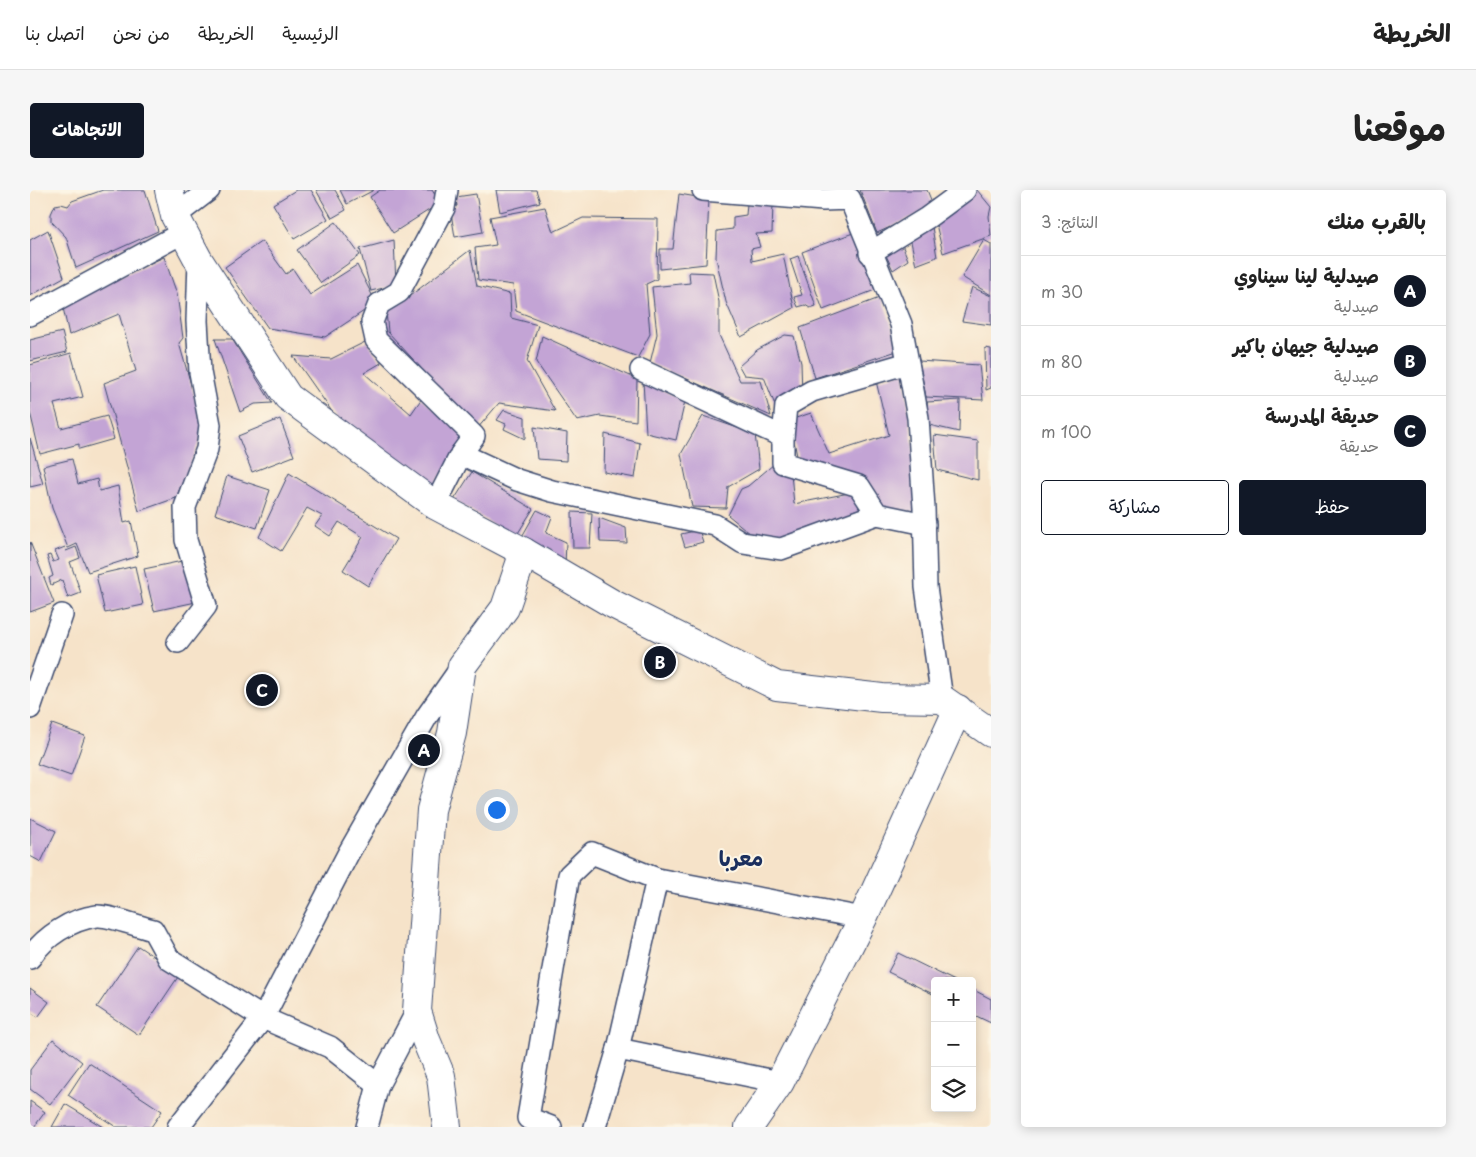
<!DOCTYPE html>
<html lang="ar">
<head>
<meta charset="utf-8">
<style>
	body { margin:0; font-family:"Playpen Sans","Playpen Sans Arabic",sans-serif; background:#f6f6f6; color:#222; direction:rtl }
	.controls { position:absolute; right:15px; bottom:15px; display:grid; overflow:hidden; border-radius:5px; box-shadow:0 2px 12px #0003 }
	.controls button { width:45px; height:45px; display:grid; place-items:center; padding:0; border:0; border-bottom:1px solid #e0e0e0; background:#fff; color:#222; font:25px sans-serif }
	.you { position:absolute; left:466px; top:619px; width:18px; height:18px; margin:-12px; border:4px solid #fff; border-radius:50%; background:#1a73e8; box-shadow:0 0 0 8px #1a73e833 }
	.badge { display:grid; place-items:center; width:32px; height:32px; border-radius:50%; background:#111827; color:#fff; font-size:16px; font-weight:700 }
	.pin { position:absolute; translate:-50% -50%; border:2px solid #fff; box-shadow:0 1px 5px #0006 }
	.list { margin:0; padding:0; list-style:none }
	h2 { display:flex; justify-content:space-between; align-items:center; height:65px; margin:0; padding:0 20px; font-size:21px }
	h2 small { font-size:16px; font-weight:400; color:#767676 }
	.list li { display:grid; grid-template-columns:32px 1fr auto; gap:15px; align-items:center; box-sizing:border-box; height:70px; padding:0 20px; border-top:1px solid #e0e0e0 }
	.list b { display:block; font-size:19px; white-space:nowrap }
	.list p { margin:0; font-size:16px; white-space:nowrap; color:#767676 }
	.list em { font-size:16px; font-style:normal; color:#767676 }
	.actions { display:flex; gap:10px; padding:15px 20px }
	.actions a { flex:1; padding:11px 0; border:1px solid #111827; border-radius:5px; text-align:center; font-size:18px; color:#111827 }
	.actions .main { background:#111827; color:#fff }
	.icon { flex:none; width:28px; height:28px; fill:none; stroke:currentColor; stroke-width:2; stroke-linecap:round; stroke-linejoin:round }
	.map { position:relative; flex:none; width:961px; height:937px; overflow:hidden; direction:ltr; border-radius:5px }
	header { display:flex; align-items:center; gap:30px; box-sizing:border-box; height:70px; padding:0 25px; background:#fff; border-bottom:1px solid #e0e0e0 }
	header strong { font-size:24px }
	nav { display:flex; gap:28px; margin-inline-start:auto; font-size:18px }
	.intro { display:flex; align-items:center; justify-content:space-between; box-sizing:border-box; height:120px; padding:0 30px }
	h1 { margin:0; font-size:35px }
	.button { padding:12px 22px; border-radius:5px; background:#111827; color:#fff; font-size:18px; font-weight:700 }
	main { display:flex; gap:30px; padding:0 30px }
	aside { flex:1; background:#fff; border-radius:5px; box-shadow:0 2px 12px #0003 }
	.map>svg:first-child { display:block }
	.building { fill:#c3a4d5 }
	.lines { fill:none; stroke-linecap:round; stroke-linejoin:round }
	.street-casing { stroke:#3c4a6e; stroke-width:24 }
	.secondary-casing { stroke:#3c4a6e; stroke-width:30 }
	.street { stroke:#fff; stroke-width:21 }
	.secondary { stroke:#fff; stroke-width:28 }
	.labels { text-anchor:middle; dominant-baseline:central; stroke-width:4; stroke-linejoin:round; paint-order:stroke }
	.district-label { font-size:21px; font-weight:bold; fill:#1b2f5e; stroke:#fcf5e5 }
</style>
</head>
<body>
<header>
<strong>الخريطة</strong>
<nav><a>الرئيسية</a><a>الخريطة</a><a>من نحن</a><a>اتصل بنا</a></nav>
</header>
<div class="intro"><h1>موقعنا</h1><a class="button">الاتجاهات</a></div>
<main>
<aside>
<h2>بالقرب منك<small>النتائج: 3</small></h2>
<ul class="list">
<li><span class="badge">A</span><div><b>صيدلية لينا سيناوي</b><p>صيدلية</p></div><em>30 m</em></li>
<li><span class="badge">B</span><div><b>صيدلية جيهان باكير</b><p>صيدلية</p></div><em>80 m</em></li>
<li><span class="badge">C</span><div><b>حديقة المدرسة</b><p>حديقة</p></div><em>100 m</em></li>
</ul>
<div class="actions"><a class="main">حفظ</a><a>مشاركة</a></div>
</aside>
<div class="map">
<svg width="961" height="937" viewBox="0 0 961 937">
	<rect width="100%" height="100%" fill="#fcf5e5"/>
	<filter id="ink" filterUnits="userSpaceOnUse"><feTurbulence type="fractalNoise" baseFrequency=".02" numOctaves="2"/><feDisplacementMap in="SourceGraphic" scale="10" xChannelSelector="R" yChannelSelector="G"/><feConvolveMatrix kernelMatrix="1 2 1 2 8 2 1 2 1" color-interpolation-filters="sRGB"/></filter>
	<filter id="wash" filterUnits="userSpaceOnUse"><feTurbulence type="fractalNoise" baseFrequency=".0096" numOctaves="4" result="noise"/><feDisplacementMap in="SourceGraphic" scale="20" xChannelSelector="R" yChannelSelector="G"/><feGaussianBlur stdDeviation="1.12" result="paint"/><feColorMatrix in="noise" values="0 0 0 0 0 0 0 0 0 0 0 0 0 0 0 0 0 1.4 0 .05"/><feComposite in="paint" operator="in"/></filter>
	<g filter="url(#wash)">
		<rect width="100%" height="100%" fill="#f6e3c9"/>
		<g id="blocks">
			<g class="building">
				<path d="M73,0H115L128,41L46,78L36,47L21,31V24L25,15L31,14L38,16L42,11Z"/>
				<path d="M266,0H281L298,29L264,49L243,14Z"/>
				<path d="M286,0H305L316,20L302,28Z"/>
				<path d="M310,0H344L317,14Z"/>
				<path d="M350,0H402L410,13L363,43L340,7Z"/>
				<path d="M466,0H506L510,12L470,22Z"/>
				<path d="M830,0H897L904,17L847,43Z"/>
				<path d="M947,0L961,17L959,26L961,46L913,63L905,30L928,16Z"/>
				<path d="M446,4L453,42L425,47L420,17L427,16L426,7Z"/>
				<path d="M649,4L679,9L676,74L630,79V59H643Z"/>
				<path d="M743,13L742,43L726,44L730,57L721,59L722,71L753,64L764,118L711,147L696,112L686,68L687,41L703,39V27L716,25L717,14Z"/>
				<path d="M515,17L523,42L553,28L628,29L627,89L616,94L620,144L608,167L486,121L483,95L448,90L445,58L466,55L460,27Z"/>
				<path d="M306,32L330,65L291,93L267,60Z"/>
				<path d="M902,37L907,67L886,75L880,47Z"/>
				<path d="M18,40L34,87L0,106V50Z"/>
				<path d="M823,43L845,100L793,120L772,62Z"/>
				<path d="M364,50L366,95L341,101L330,59Z"/>
				<path d="M954,50L961,54V105L932,87Z"/>
				<path d="M232,51L256,84L263,79L280,105L327,75L346,113L295,147L238,138L195,77Z"/>
				<path d="M871,52L878,70L863,80L853,59Z"/>
				<path d="M440,60L447,96L480,104L481,128L508,135L497,171L525,221L469,213L447,239L358,142L356,121L372,112Z"/>
				<path d="M768,66L786,116L780,118L775,115L768,117L764,107L772,105L760,69Z"/>
				<path d="M134,67L147,104L153,148L149,153L174,240L146,308L109,321L74,193L106,181L89,124L39,145L32,113Z"/>
				<path d="M659,82L683,83L689,112V145L710,191H731L741,226L620,173L627,144L622,97L660,93Z"/>
				<path d="M942,97L961,106V135L932,131Z"/>
				<path d="M852,107L870,160L785,188L770,138Z"/>
				<path d="M32,142L37,162L0,171V150Z"/>
				<path d="M755,145L764,146L771,173L772,206L745,215L734,187L714,185L709,176L727,160Z"/>
				<path d="M512,146L607,189L606,231L570,226L547,231L506,172Z"/>
				<path d="M185,149H202L242,213L225,214L210,222Z"/>
				<path d="M337,151L351,173L334,183L381,224L392,208L437,249L403,297L310,233L263,166L301,169Z"/>
				<path d="M955,158L961,159V198L956,200Z"/>
				<path d="M41,163L53,207L24,214L31,238L77,226L84,249L49,259V254L10,264L0,222V175Z"/>
				<path d="M889,171L949,175L953,210L896,207Z"/>
				<path d="M874,182L891,323L851,318L768,271L760,230L781,223L799,264L859,245L846,191Z"/>
				<path d="M613,191L655,211L646,250L616,243Z"/>
				<path d="M930,210L929,242L899,235L897,212Z"/>
				<path d="M474,220L495,227V249L474,239L476,234L467,230Z"/>
				<path d="M673,226L725,244L729,279L698,297L696,318L662,317L651,264Z"/>
				<path d="M250,229L264,266L222,282L208,246Z"/>
				<path d="M504,237L537,243L536,271L507,269Z"/>
				<path d="M575,244L610,253L605,288L574,282Z"/>
				<path d="M904,245L948,251V290L907,280Z"/>
				<path d="M0,248L13,294L0,297Z"/>
				<path d="M42,269L48,294L67,289L69,301L88,296L94,333L101,331L108,366L58,382L47,354L38,358L22,318L13,276Z"/>
				<path d="M744,274L761,284L764,314L829,301L842,325L768,348L727,349L698,325L711,299L718,296Z"/>
				<path d="M442,282L503,319L485,348L424,310Z"/>
				<path d="M259,283L366,349L338,396L313,380L333,347L309,332L300,346L285,336L292,326L277,318L251,361L229,347Z"/>
				<path d="M197,286L240,300L227,338L185,324Z"/>
				<path d="M507,320L522,327L516,343L536,352L535,375L490,350Z"/>
				<path d="M542,322L562,323L560,358H543Z"/>
				<path d="M569,328L596,338L597,353L570,352Z"/>
				<path d="M669,340L673,352L655,357L651,344Z"/>
				<path d="M0,352L24,413L0,422Z"/>
				<path d="M35,357L36,361L46,357L50,368L40,372L51,403L38,408L32,390L21,395L19,388L23,386L17,366L20,365L23,372L29,370L25,361Z"/>
				<path d="M157,370L166,412L124,421L114,379Z"/>
				<path d="M105,376L113,415L75,423L66,385Z"/>
				<path d="M22,534L55,546L41,586L7,574Z"/>
				<path d="M0,628L26,641L11,672L0,666Z"/>
				<path d="M108,756L150,784L109,845L67,817Z"/>
				<path d="M868,763L925,791H905V805L858,782Z"/>
				<path d="M0,798L19,812L8,827L0,822Z"/>
				<path d="M942,799L961,809V833L942,824Z"/>
				<path d="M23,849L52,872L20,914L0,899V880Z"/>
				<path d="M59,873L132,921L121,937H86L38,905Z"/>
				<path d="M0,911L15,922L4,937H0Z"/>
				<path d="M35,914L73,937H22Z"/>
			</g>
		</g>
	</g>
	<g filter="url(#ink)">
		<use href="#blocks" fill-opacity="0" stroke="#3c4a6e" stroke-width="1"/>
		<g class="lines">
			<defs>
				<g id="street">
					<path d="M673,0L793,10L820,9L871,134L888,228L894,318L896,397L912,509"/>
					<path d="M145,26L179,0"/>
					<path d="M840,63L897,28L935,0"/>
					<path d="M0,125L154,42"/>
					<path d="M611,180L753,247V273L829,296L847,324L895,334"/>
					<path d="M753,247L756,216L782,201L878,173"/>
					<path d="M431,264L487,290L522,301L685,335L713,353L751,359L847,324"/>
					<path d="M405,315L431,264L444,246L346,150L342,132L349,114L369,102L414,18L417,0"/>
					<path d="M148,452L176,416L156,350L155,317L177,259L180,235L170,182L167,131L169,71"/>
					<path d="M0,518L32,425"/>
					<path d="M0,768C14,747 41,729 67,726C78,725 111,737 123,740L139,769L233,828L300,857L348,895"/>
					<path d="M588,859L627,689"/>
					<path d="M148,937L233,828L318,664L397,526L430,479"/>
					<path d="M337,937L348,895L387,821"/>
					<path d="M521,937L498,928L539,685L562,663L627,689L833,728"/>
					<path d="M565,937L588,859L750,892"/>
				</g>
				<g id="secondary">
					<path d="M139,0L145,26L169,71L258,207L405,315L494,362L583,414L747,496L852,508L912,509L961,543"/>
					<path d="M417,937L411,886L396,850L387,821L401,620L422,543L432,476L475,418L494,362"/>
					<path d="M719,937L750,892L833,728L928,519"/>
				</g>
			</defs>
			<use href="#street" class="street-casing"/>
			<use href="#secondary" class="secondary-casing"/>
			<use href="#street" class="street"/>
			<use href="#secondary" class="secondary"/>
		</g>
	</g>
	<g class="labels">
		<g class="district-label">
			<text x="711" y="667">معربا</text>
		</g>
	</g>
</svg>
<div class="controls">
<button>+</button>
<button>−</button>
<button><svg class="icon" aria-label="layers" viewBox="0 0 24 24"><path d="M12 4l9 5-9 5-9-5zM3 14l9 5 9-5"/></svg></button>
</div>
<div class="you"></div>
<div class="pin badge" style="left:394px;top:560px">A</div>
<div class="pin badge" style="left:630px;top:472px">B</div>
<div class="pin badge" style="left:232px;top:500px">C</div>
</div>
</main>
</body>
</html>
